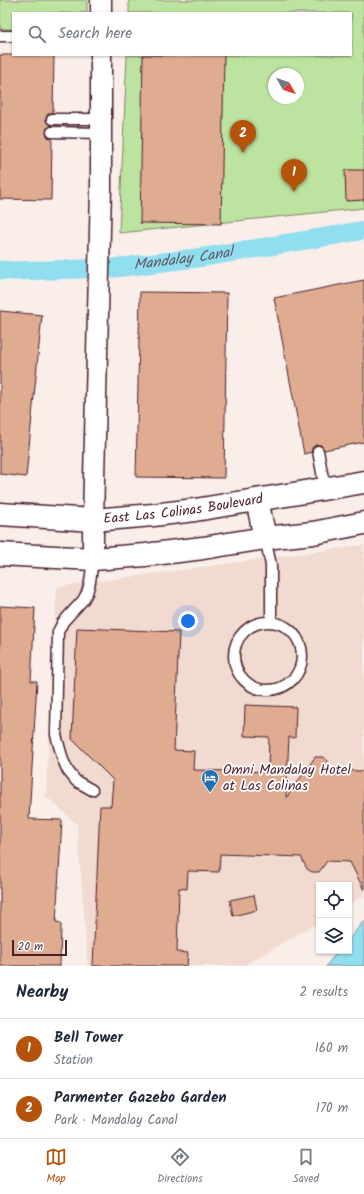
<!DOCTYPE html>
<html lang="en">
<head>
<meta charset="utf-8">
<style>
	body { margin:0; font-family:Kalam,sans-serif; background:#f6f6f7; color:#1f2937 }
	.controls { position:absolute; right:12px; bottom:12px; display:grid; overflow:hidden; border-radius:0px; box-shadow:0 1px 3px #0004 }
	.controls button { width:36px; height:36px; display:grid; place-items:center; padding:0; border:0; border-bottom:1px solid #e0e1e3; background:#fff; color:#1f2937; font:20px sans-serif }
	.compass { position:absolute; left:268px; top:68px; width:36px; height:36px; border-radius:50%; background:#fff; box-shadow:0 1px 3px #0004; rotate:130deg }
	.scale { position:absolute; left:12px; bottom:10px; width:55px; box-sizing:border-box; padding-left:4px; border:2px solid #4a1f2b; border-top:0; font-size:11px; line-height:14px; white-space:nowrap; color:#4a1f2b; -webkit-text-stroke:3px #fff; paint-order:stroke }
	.you { position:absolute; left:188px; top:621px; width:14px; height:14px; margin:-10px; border:3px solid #fff; border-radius:50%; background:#1a73e8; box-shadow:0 0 0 6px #1a73e833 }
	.badge { display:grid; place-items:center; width:26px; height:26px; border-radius:50%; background:#b45309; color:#fff; font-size:13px; font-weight:700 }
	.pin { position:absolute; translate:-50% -33px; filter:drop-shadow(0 1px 2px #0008) }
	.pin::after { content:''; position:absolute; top:21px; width:14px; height:12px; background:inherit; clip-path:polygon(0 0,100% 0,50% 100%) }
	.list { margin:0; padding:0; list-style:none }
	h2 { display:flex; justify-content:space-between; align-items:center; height:52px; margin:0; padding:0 16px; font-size:17px }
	h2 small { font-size:13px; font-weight:400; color:#747a83 }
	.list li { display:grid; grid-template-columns:26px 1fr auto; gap:12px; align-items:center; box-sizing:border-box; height:60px; padding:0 16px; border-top:1px solid #e0e1e3 }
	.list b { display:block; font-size:15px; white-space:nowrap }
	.list p { margin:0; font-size:13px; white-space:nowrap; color:#747a83 }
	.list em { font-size:13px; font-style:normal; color:#747a83 }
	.icon { flex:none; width:22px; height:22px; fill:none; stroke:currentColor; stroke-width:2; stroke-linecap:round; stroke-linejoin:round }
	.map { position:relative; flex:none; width:364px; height:966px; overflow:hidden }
	.search { position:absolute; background:#fff; box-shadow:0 1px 3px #0004; left:12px; right:12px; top:12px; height:44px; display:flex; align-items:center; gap:10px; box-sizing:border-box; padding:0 14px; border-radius:0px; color:#747a83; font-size:15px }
	.sheet { height:172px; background:#fff }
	nav { display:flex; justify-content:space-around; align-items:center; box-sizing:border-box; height:56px; border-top:1px solid #e0e1e3; background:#fff; font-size:11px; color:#747a83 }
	nav a { display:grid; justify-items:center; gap:2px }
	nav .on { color:#b45309 }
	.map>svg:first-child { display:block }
	.built { fill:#f1dacf }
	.green { fill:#bce4a0; stroke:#838266; fill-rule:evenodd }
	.water { fill:#90deef; stroke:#7492a1 }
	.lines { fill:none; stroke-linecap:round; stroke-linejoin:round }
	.canal { stroke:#90deef; stroke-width:19 }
	.building { fill:#dfac92; stroke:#4a1f2b }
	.lane-casing { stroke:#4a1f2b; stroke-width:13 }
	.street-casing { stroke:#4a1f2b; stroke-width:23 }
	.secondary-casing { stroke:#4a1f2b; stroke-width:25 }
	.lane { stroke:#fff; stroke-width:10 }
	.street { stroke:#fff; stroke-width:20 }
	.secondary { stroke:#fff; stroke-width:22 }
	.labels { text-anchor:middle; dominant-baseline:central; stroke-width:3.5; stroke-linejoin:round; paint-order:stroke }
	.street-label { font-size:14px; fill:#4a1f2b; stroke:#fff }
	.poi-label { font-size:14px; fill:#4a1f2b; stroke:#fff; text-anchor:start }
	.water-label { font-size:15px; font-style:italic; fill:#5f5866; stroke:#fff }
</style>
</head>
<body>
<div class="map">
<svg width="364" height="966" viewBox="0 0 364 966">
	<rect width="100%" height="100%" fill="#f9eee9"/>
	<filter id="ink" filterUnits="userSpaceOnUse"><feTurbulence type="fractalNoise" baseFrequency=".025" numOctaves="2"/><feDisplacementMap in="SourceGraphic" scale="8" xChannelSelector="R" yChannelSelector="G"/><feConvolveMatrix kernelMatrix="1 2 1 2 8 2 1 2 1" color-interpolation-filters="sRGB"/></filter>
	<g filter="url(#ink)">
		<path class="built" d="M364,545V895L349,904V885H319V922L243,966H88L77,824L46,796L57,587Z"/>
		<g class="green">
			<path d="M0,0H87V13H13V29H0Z"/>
			<path d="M129,0H364V208L119,233L127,55H351V13H129ZM274,74H298V98H274Z"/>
		</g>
		<path class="water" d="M364,921V966H326L338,951H349V939Z"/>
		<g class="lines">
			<path class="canal" id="s1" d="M0,270L14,271L114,268L204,257L337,235L364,230"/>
		</g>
		<g class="building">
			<path d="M0,55H54L53,112L48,114L46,119L47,123L52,126L47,128L46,132L48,137L52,138L51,200L0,199Z"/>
			<path d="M143,55H224L221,224L140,223Z"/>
			<path d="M345,170H364V200L346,201Z"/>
			<path d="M364,280V442L324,450L321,445H316L312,448V452L304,454L274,298Z"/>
			<path d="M140,292L227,293L224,478L136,477Z"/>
			<path d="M0,311L42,315L26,477L0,474Z"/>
			<path d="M0,606L35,608L31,681H37L29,819L62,820L56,922L61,923L60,966H0Z"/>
			<path d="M77,628L179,632L174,750L194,751L193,770L268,772L269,737L244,736L245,705L296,707L295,738L289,737L286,798L313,760L315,757H322L325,758L332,770L364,771V890L350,862L327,861L319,872H312L307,869L301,857L220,854L219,872L188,871L187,889L179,888L177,952L188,953L187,966H93L100,806H111L113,780L72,739Z"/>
			<path d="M254,895L257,910L233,916L230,900Z"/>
		</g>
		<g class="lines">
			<defs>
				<g id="lane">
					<path d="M0,36H13"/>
					<path d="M52,119H101"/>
					<path d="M52,132L101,133"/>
					<path d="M318,451L325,489"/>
					<path d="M265,538L271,565V622"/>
					<circle cx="268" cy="656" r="34"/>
					<path d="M92,790L76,781L68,771L63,760L56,735L58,632L63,622L83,600L87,593L90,582L93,559"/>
				</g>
				<g id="street">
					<path d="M101,0V13"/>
					<path d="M93,559V520L101,188V55"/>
				</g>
				<g id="secondary">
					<path d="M257,500L265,538"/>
					<path id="s2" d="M0,514L93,520L153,515L195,510L305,492L364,482"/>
					<path d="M0,554L93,559L145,555L203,548L265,538L313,533L364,523"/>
				</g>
			</defs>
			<use href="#lane" class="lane-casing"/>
			<use href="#street" class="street-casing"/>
			<use href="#secondary" class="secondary-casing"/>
			<use href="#lane" class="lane"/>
			<use href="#street" class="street"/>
			<use href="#secondary" class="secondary"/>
		</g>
	</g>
	<defs>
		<symbol id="hotel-pin" viewBox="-11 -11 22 30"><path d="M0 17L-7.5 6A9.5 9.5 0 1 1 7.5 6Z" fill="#1f6fb2" stroke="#fff"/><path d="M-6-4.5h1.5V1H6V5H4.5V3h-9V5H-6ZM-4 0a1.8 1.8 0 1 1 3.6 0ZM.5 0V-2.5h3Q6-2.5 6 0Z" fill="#fff"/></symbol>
	</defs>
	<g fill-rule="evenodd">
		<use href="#hotel-pin" x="200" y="768" width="20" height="27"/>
	</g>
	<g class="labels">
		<g class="street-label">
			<text stroke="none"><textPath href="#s2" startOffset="184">East Las Colinas Boulevard</textPath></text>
		</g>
		<g class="poi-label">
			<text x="223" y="770">Omni Mandalay Hotel<tspan x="223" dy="16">at Las Colinas</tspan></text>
		</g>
		<g class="water-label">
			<text stroke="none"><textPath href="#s1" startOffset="184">Mandalay Canal</textPath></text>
		</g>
	</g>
</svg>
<div class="controls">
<button><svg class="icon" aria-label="locate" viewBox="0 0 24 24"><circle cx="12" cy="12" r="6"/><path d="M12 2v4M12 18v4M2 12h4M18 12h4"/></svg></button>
<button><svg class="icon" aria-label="layers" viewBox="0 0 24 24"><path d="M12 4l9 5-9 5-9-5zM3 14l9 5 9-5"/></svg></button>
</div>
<svg class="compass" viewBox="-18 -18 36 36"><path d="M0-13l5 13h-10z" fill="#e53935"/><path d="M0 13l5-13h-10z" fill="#747a83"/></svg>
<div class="scale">20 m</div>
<div class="you"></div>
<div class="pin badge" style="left:294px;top:192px">1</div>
<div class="pin badge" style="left:243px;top:153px">2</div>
<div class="search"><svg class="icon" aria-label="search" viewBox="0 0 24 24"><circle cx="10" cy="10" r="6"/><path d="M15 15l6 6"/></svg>Search here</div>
</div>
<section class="sheet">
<h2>Nearby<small>2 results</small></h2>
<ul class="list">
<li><span class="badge">1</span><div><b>Bell Tower</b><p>Station</p></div><em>160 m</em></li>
<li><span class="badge">2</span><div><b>Parmenter Gazebo Garden</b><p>Park · Mandalay Canal</p></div><em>170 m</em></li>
</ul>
</section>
<nav>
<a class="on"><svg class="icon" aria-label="map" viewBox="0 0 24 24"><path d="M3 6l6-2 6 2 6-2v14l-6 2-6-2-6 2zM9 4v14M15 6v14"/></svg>Map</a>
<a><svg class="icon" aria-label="directions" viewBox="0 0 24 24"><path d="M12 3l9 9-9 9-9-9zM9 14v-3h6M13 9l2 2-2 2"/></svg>Directions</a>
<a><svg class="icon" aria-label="saved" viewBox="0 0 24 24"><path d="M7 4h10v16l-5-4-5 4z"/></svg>Saved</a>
</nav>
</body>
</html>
